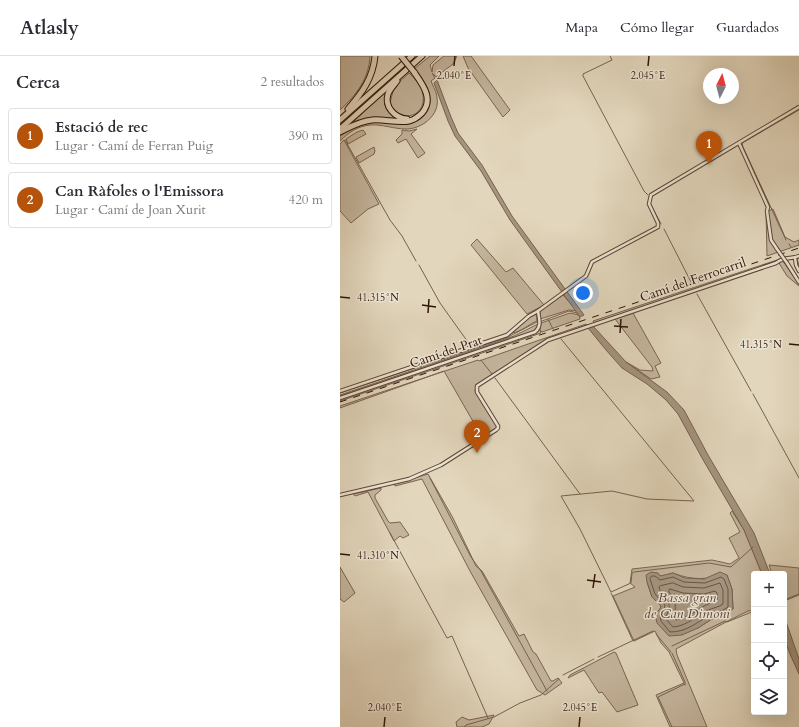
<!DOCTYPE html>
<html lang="es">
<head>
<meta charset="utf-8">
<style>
	body { margin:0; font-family:Cardo,serif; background:#f7f7f7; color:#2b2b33 }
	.controls { position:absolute; right:12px; bottom:12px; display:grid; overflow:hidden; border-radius:4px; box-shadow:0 4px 16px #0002 }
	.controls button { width:36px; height:36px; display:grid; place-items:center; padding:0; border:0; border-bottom:1px solid #e1e1e2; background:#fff; color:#2b2b33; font:20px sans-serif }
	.compass { position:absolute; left:363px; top:12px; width:36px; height:36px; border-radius:50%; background:#fff; box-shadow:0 4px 16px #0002; rotate:6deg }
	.you { position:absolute; left:243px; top:237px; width:14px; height:14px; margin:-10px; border:3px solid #fff; border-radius:50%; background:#1a73e8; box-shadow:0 0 0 6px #1a73e833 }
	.badge { display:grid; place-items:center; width:26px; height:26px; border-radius:50%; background:#b45309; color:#fff; font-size:13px; font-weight:700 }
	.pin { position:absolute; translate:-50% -33px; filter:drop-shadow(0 1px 2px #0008) }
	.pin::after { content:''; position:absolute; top:21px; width:14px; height:12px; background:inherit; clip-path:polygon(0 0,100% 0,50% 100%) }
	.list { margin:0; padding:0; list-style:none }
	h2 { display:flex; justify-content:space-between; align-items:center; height:52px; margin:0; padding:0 16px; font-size:17px }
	h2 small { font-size:13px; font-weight:400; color:#7c7c81 }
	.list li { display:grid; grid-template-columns:26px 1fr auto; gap:12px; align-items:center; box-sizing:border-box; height:56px; margin:0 8px 8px; padding:0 8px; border:1px solid #e1e1e2; border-radius:4px }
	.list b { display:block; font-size:15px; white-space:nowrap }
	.list p { margin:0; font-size:13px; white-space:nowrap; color:#7c7c81 }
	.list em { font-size:13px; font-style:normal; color:#7c7c81 }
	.icon { flex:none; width:22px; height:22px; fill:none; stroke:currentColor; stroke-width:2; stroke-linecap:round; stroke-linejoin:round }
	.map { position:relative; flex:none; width:459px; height:671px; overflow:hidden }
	header { display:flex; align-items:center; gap:24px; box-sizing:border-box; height:56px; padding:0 20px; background:#fff; border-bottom:1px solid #e1e1e2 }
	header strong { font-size:19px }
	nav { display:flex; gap:22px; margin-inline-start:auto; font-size:14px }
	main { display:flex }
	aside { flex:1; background:#fff }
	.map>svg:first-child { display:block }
	.green { fill:#c4b59d; stroke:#7a6452; fill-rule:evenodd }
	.water { fill:#a5947f; stroke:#76614f }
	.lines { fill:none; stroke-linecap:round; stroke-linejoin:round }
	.shore { stroke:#6a5444; stroke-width:1 }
	.stream { stroke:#76614f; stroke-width:1 }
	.minor-casing { stroke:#5c4435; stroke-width:4.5 }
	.motorway-casing { stroke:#2f1408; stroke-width:7 }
	.minor { stroke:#ece4d3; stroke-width:2.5 }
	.motorway { stroke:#e2d6bc; stroke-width:5 }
	.rail { stroke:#2f1408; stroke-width:1; stroke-dasharray:7 7; stroke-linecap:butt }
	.minor-bridge-casing { stroke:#5c4435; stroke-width:4.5; stroke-linecap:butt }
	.motorway-bridge-casing { stroke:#2f1408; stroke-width:7; stroke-linecap:butt }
	.minor-bridge { stroke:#ece4d3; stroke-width:2.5 }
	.motorway-bridge { stroke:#e2d6bc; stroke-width:5 }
	.ticks { fill:none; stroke:#2f1408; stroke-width:1.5 }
	.labels { text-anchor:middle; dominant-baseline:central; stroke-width:3; stroke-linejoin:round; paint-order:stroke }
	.street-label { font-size:13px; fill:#2f1408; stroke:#ece4d3 }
	.water-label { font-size:14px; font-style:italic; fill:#5e4738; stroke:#ece4d3 }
	.ticks-label { font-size:10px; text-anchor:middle; fill:#2f1408; stroke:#ece4d3; stroke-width:3; stroke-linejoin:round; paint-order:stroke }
</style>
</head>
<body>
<header>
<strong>Atlasly</strong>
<nav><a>Mapa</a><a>Cómo llegar</a><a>Guardados</a></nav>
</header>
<main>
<aside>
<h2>Cerca<small>2 resultados</small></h2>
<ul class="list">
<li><span class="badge">1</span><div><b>Estació de rec</b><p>Lugar · Camí de Ferran Puig</p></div><em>390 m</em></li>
<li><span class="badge">2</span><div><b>Can Ràfoles o l'Emissora</b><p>Lugar · Camí de Joan Xurit</p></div><em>420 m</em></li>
</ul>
</aside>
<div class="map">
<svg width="459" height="671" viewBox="0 0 459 671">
	<rect width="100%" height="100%" fill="#e2d6bc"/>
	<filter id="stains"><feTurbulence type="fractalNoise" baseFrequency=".005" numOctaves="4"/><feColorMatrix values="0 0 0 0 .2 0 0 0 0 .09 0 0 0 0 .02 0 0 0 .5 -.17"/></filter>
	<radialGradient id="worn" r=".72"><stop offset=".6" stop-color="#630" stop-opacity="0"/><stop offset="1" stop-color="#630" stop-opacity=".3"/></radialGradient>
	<g class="green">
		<path d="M0,0H30C29,23 16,39 0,54Z"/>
		<path d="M90,0H99L90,9L92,16L93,9L104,0H117L113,8L96,21L92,17L95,22L91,25C93,30 97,37 97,42C100,59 82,73 66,73C54,73 42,68 30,69C18,70 8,77 0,85V80C27,61 38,67 68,68C90,64 96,43 84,26C81,21 77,17 74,13Z"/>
		<path d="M123,0H131L170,54L163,61L128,12Z"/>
		<path d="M69,17C74,22 78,26 81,32C92,59 60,71 50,47L54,31Z"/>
		<path d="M46,35L45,42L59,63C38,61 31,62 10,69Z"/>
		<path d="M77,73L71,78L85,97L78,102L66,83L58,87L56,84L62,78V74L69,75Z"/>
		<path d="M23,74L26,78L8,88L6,83L17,76Z"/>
		<path d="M4,84L39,148L28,153L11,167L0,155V88Z"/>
		<path d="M34,91L35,95L34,98L19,107L16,101Z"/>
		<path d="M433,153L445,181L454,186L459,184V189L427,200L426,156Z"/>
		<path d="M137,183L166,216L173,212L204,249L187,258L131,189Z"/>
		<path d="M437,204L434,207L254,267L253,265Z"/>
		<path d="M442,204L459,228V230L447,220L439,207Z"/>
		<path d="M223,239L237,255L229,254L200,263V255Z"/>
		<path d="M230,257L239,259L240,263L202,276L200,274L201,267Z"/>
		<path d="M293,257L321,307L315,310L320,321L311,323L286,306L300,314L313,315L312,311L275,263Z"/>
		<path d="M196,258L197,265C189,268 181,276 172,277L189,261Z"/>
		<path d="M198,268L201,277L0,345V339L174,280Z"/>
		<path d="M246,268L247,269L207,284L136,330L135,335L157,369L155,374L142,381L104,315L0,352V350L138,304L139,305Z"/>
		<path d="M88,418L113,462L136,510L142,515L179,580L184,578L193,596L196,598L211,625H213L218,622L222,627L205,639L197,634L130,515L82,423L55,430L54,428Z"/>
		<path d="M41,432V434L35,439V442L48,465L50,467L60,466L69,479L63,482L60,480L54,485L28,436L15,440L13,438Z"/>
		<path d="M392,455L404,474L422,518H414V554L408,555L386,566L336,593L337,599L367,671H330L316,639L344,627L329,596L321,587L315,575L294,585L273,540L295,531L290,527L292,513L372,504L390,508L399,502L389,482L400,476L390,457ZM333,517C353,525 367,523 387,519L392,533L393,553L388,556L372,563L358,572L320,553L321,550L312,541L307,526L320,520H322Z"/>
		<path d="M429,509L459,512V539L444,545V518H432Z"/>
		<path d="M0,511L15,537L4,546L0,543Z"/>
		<path d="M274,596L276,597L298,649L277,656L262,636L259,637L244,614L228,622L230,619Z"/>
		<path d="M154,659L149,668L142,671H117L116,666L122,661L129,664Z"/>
	</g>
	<g class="water">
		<path d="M97,24L111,61L118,77L142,109L172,160L244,259L240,261L170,164L141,115L115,80L108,65L94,27Z"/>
		<path d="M253,270L286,306L327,336L344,354L368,399L414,477L430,518H422L404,474L362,402L338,358L326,344L307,328L282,312L266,294L248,272Z"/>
		<path d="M311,516L318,517L320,520L333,517L345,522L364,523L380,516L387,519L392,533L393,553L388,556L372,563L358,572L342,579L329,580L317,567L315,558L320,553L321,550L312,541L307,526L306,519Z"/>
		<path d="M444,560L459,603V618L450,598L444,582Z"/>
	</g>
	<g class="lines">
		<g class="shore">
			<path d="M312,520H315L320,524L333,521L344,526L365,527L381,521L384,523L388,533V551C383,555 377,556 371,559C356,566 348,576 330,576L321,565L320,559L324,554L325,549L315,538L310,523Z"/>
			<path d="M333,527L343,531L364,532L380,527L383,534V548C379,551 373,552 368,554C356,560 347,570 333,571L325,562C336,543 322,546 319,531L320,530Z"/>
			<path d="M330,533L343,537L364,538L375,535L377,537V544L364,550L350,559L336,564L333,561C337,552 336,544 329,536Z"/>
		</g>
		<g class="stream">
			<path d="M270,0L272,4L243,18V20L304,135L308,139"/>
			<path d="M5,84L50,164L62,180L76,205"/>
			<path d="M310,147L321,168"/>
			<path d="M324,173L351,226"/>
			<path d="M446,184L403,91L402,87L459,54"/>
			<path d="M449,188L451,191"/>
			<path d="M457,202L459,210"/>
			<path d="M79,209L100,247L130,289"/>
			<path d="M357,238L411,335"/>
			<path d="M208,263L213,273"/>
			<path d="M202,265L229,255L237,257"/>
			<path d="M221,283L354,445L307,443L272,435L221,440L240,473L271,536L291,527L292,517L294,516L369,507L391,511L413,491"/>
			<path d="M141,304L152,318"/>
			<path d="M155,322L240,438"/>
			<path d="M0,337L168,281L197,266"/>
			<path d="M413,338L459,422"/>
			<path d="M90,422L131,501L141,515L207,635"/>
			<path d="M50,477L107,582L112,580L148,662"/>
			<path d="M271,537L293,585"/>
			<path d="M444,544L459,538"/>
			<path d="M316,578L331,596"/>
			<path d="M332,590L385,565L387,566L414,555"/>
			<path d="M332,597L345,626V629"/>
			<path d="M258,601L313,575"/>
			<path d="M223,619L254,603"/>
			<path d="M124,671L126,669L154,661L180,647L201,639L219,623"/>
			<path d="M332,671L318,641L345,628"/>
		</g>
		<defs>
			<g id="minor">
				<path d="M399,87L428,151L427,155L431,184L437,193"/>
				<path d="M455,202L456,209L459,215"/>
				<path d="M447,207L459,226"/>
				<path d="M0,335L167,279L189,260L198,255L246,220L252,206L318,171V167L309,148L311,139L459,51"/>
				<path d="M0,342L195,276C202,270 199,263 198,255"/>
				<path d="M0,439L69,423L101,409L156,374L158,372V370L137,336V330L208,284L436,207C446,199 450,204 459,200"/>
			</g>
			<g id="motorway">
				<path d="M57,25C54,29 50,33 48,38C44,51 55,62 67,63"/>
				<path d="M8,53C22,37 33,22 35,0"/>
				<path d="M0,64L72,0"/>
				<path d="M0,73L82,0"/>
				<path d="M0,76C10,71 20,65 32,64C44,63 57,67 69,65C74,64 78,61 82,57C94,43 83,29 74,16"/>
			</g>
		</defs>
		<use href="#minor" class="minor-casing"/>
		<use href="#motorway" class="motorway-casing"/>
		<use href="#minor" class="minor"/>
		<use href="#motorway" class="motorway"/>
		<path class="rail" d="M0,346L459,192"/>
		<defs>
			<path id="minor-bridge" d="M437,193L447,207"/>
			<path id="motorway-bridge" d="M61,0L74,16"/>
		</defs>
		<use href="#minor-bridge" class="minor-bridge-casing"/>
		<use href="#motorway-bridge" class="motorway-bridge-casing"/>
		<use href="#minor-bridge" class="minor-bridge"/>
		<use href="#motorway-bridge" class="motorway-bridge"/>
	</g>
	<path class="ticks" d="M114,10L115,0M308,10L309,0M0,241L10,242M82,249L96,251M88,257L89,243M274,270L288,271M280,277L281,263M449,288L459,289M0,498L10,499M247,524L261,526M253,532L255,518M44,671L45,661M239,671L240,661"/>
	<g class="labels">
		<g class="street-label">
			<text transform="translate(353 224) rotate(-19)">Camí del Ferrocarril</text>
			<text transform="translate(106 296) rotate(-19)">Camí del Prat</text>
		</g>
		<g class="water-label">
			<text x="347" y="541">Bassa gran<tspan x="347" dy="16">de Can Dimoni</tspan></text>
		</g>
	</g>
	<g class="ticks-label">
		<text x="114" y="23">2.040°E</text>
		<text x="308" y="23">2.045°E</text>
		<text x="38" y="245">41.315°N</text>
		<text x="421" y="292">41.315°N</text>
		<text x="38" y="503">41.310°N</text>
		<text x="45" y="655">2.040°E</text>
		<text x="240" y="655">2.045°E</text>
	</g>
	<rect width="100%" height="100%" filter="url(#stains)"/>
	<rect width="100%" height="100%" fill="url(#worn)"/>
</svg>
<div class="controls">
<button>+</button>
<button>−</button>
<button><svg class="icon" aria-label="locate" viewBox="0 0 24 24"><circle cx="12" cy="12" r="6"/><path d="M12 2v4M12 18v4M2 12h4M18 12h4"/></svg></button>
<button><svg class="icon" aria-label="layers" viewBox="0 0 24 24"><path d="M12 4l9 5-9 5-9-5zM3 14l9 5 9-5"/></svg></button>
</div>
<svg class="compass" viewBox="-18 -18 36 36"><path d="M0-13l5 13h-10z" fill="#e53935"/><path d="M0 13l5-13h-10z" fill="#7c7c81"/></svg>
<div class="you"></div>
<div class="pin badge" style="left:369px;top:108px">1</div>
<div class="pin badge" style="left:137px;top:397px">2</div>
</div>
</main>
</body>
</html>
